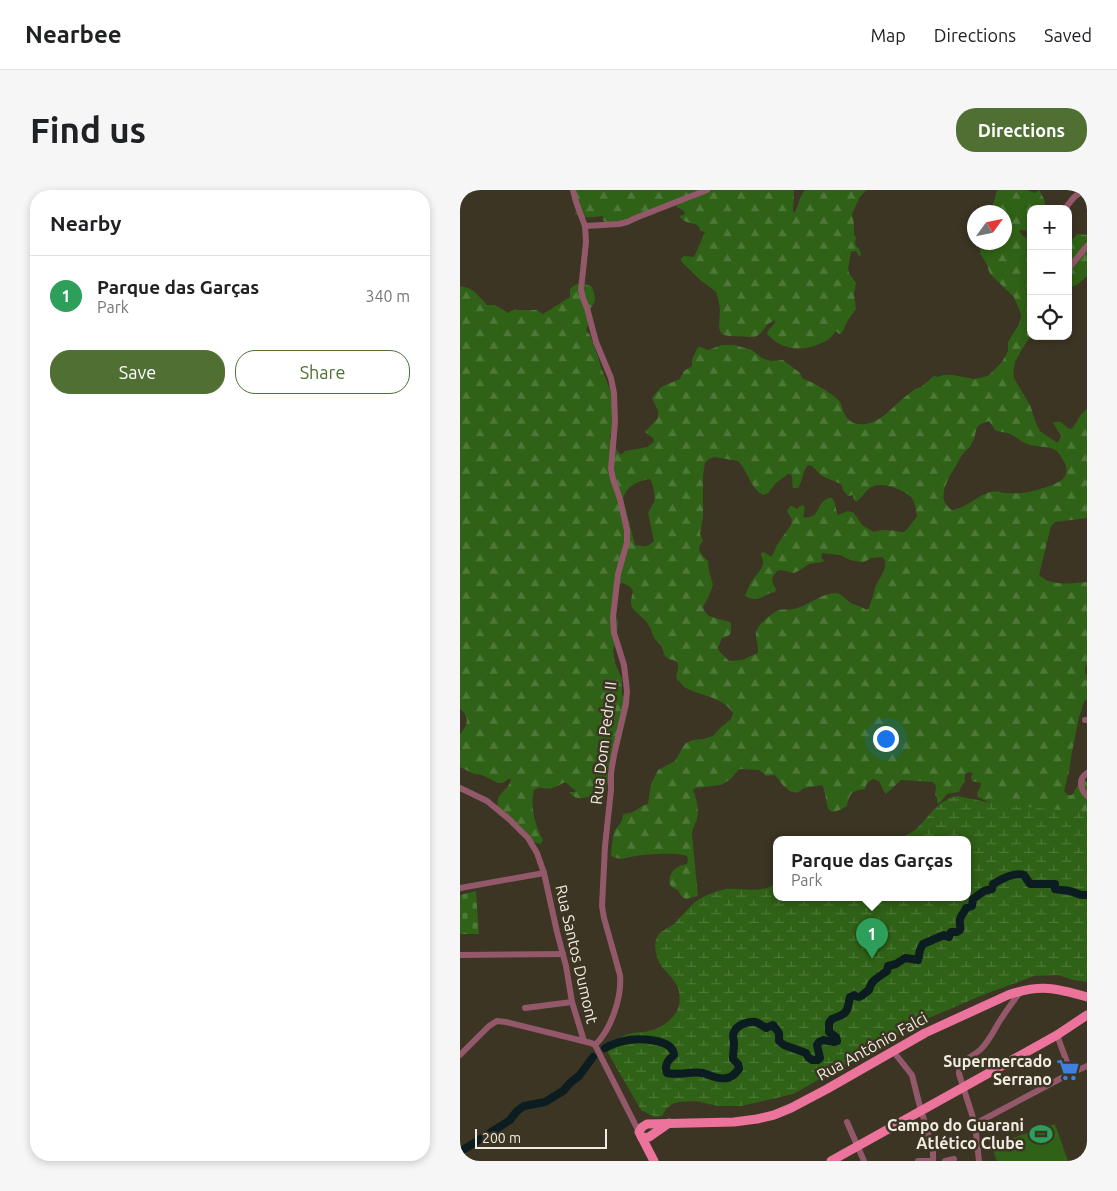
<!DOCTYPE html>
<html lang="en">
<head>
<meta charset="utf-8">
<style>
	body { margin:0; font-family:Ubuntu,sans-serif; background:#f6f6f6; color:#202124 }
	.controls { position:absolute; right:15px; top:15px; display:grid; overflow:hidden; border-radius:10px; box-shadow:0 2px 8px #0003 }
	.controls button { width:45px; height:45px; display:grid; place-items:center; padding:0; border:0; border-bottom:1px solid #e0e0e0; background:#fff; color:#202124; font:25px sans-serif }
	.compass { position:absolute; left:507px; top:15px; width:45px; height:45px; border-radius:50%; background:#fff; box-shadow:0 2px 8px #0003; rotate:57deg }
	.scale { position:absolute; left:15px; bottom:12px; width:132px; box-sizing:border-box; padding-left:5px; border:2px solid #f0ece1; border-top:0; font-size:14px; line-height:18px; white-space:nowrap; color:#f0ece1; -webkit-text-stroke:4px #3c3524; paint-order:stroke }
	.you { position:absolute; left:425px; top:548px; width:18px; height:18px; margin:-12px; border:4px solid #fff; border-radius:50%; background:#1a73e8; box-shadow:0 0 0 8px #1a73e833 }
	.badge { display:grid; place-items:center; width:32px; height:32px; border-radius:50%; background:#506f33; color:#fff; font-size:16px; font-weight:700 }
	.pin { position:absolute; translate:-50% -41px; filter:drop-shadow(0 1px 2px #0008) }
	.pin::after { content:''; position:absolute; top:26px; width:18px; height:15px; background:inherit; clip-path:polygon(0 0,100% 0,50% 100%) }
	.popup { position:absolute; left:313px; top:646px; width:198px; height:65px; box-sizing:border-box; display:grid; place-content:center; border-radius:10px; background:#fff; filter:drop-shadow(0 1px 4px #0005); font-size:16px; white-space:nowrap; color:#757577 }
	.popup b { font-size:19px; color:#202124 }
	.popup::after { content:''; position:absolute; left:50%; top:100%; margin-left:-10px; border:10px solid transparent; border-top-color:#fff }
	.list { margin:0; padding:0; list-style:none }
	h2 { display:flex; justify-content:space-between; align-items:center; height:65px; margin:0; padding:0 20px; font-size:21px }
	h2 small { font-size:16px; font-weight:400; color:#757577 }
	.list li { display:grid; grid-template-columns:32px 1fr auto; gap:15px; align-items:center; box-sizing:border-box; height:80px; padding:0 20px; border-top:1px solid #e0e0e0 }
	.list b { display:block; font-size:19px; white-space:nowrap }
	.list p { margin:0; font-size:16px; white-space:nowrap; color:#757577 }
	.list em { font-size:16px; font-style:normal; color:#757577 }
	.actions { display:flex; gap:10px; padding:15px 20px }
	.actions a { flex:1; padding:11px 0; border:1px solid #506f33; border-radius:20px; text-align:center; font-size:18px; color:#506f33 }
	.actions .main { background:#506f33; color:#fff }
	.icon { flex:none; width:28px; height:28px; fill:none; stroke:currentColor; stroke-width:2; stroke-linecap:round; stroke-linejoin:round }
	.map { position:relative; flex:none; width:627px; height:971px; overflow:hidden; border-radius:20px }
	header { display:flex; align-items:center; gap:30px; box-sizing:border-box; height:70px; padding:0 25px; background:#fff; border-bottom:1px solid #e0e0e0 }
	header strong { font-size:24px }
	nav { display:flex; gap:28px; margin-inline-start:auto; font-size:18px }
	.intro { display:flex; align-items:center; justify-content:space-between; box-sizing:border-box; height:120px; padding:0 30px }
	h1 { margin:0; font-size:35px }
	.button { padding:12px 22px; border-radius:20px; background:#506f33; color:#fff; font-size:18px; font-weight:700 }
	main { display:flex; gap:30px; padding:0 30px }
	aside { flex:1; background:#fff; border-radius:20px; box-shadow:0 2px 8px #0003 }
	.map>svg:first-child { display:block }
	.forest { fill:url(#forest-firs); fill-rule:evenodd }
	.wetland { fill:url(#wetland-marsh) }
	.cemetery { fill:url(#cemetery-stones) }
	.pitch { fill:#2f6116 }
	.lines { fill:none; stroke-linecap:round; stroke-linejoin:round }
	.river { stroke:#0c1d21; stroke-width:8 }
	.minor { stroke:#93586a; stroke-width:6 }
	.major { stroke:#ec749c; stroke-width:9 }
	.labels { text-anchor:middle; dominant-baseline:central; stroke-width:5; stroke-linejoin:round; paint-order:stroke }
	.street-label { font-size:16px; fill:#f0ece1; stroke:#3c3524 }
	.poi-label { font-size:16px; font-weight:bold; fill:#f0ece1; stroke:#3c3524; text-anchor:end }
</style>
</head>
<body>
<header>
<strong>Nearbee</strong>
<nav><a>Map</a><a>Directions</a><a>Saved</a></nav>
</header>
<div class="intro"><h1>Find us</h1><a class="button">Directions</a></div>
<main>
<aside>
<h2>Nearby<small></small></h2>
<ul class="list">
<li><span class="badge" style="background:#2e9e5b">1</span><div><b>Parque das Garças</b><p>Park</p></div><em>340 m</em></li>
</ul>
<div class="actions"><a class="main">Save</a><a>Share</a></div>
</aside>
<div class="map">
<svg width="627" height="971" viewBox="0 0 627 971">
	<defs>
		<pattern id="forest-firs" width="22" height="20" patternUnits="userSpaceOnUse" patternTransform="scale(1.25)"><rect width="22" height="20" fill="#2f6116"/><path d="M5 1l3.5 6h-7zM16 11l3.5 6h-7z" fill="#4d7838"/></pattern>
		<pattern id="wetland-marsh" width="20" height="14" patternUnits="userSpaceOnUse" patternTransform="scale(1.25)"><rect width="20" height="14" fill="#2f6116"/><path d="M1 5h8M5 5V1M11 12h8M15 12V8" fill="none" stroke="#4d7838"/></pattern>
		<pattern id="cemetery-stones" width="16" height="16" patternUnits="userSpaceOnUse" patternTransform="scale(1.25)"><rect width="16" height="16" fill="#2f6116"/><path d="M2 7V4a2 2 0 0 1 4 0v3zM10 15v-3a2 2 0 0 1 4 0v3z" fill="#4d7838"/></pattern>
	</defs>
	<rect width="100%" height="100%" fill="#3c3524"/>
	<g class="forest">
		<path d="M112,0H334L333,21L334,23C339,16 339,6 345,0H407C398,6 397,15 392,24L394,34V45L396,47L395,54L400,61L401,65L399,66L396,61L391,62L388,79L389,83L396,93L394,104L396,119L388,130L382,143L379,144L376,141C373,144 371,148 368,150C365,152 360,153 357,155C339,162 320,159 307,144C308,138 316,135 315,130L308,134L300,144L295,147L269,146L264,145L261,143L259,138L260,119L258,108L256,102L238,88L221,71V68L224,66L234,67L245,42L241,41C237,29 227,37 219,26L224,25L225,22L217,17L216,11L163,31L145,32L143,30L144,27L142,26C132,27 124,29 115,24L117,18Z"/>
		<path d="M537,0H567L575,3L579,0L583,7L587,19H571V40L569,41L560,40L559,41L562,45L571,51V146L562,159L555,172L553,183L554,188L570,215L576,233L580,241L596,252H598L600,249L601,245L593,233L595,232H601L608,238L611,239C618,233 618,224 627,220V328L595,332L591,336L579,385C592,397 611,393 627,392V475L625,478V483L627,486V509L624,512L619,527L612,562L609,581L604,601L608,605H612L621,590L623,589L627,592V632C591,626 551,624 518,607L517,603L520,598L521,593L512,591L511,586L513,584L510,582L505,584V592L502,595L499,602L487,604L479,614L477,612V607L475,605L476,596L473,592L441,590L426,604L423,600L419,591L413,589L407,593L405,599C391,601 390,603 387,616C361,632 370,610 362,595C358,596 349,597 345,598C340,599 343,601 338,602C328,605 320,591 315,585L306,586L299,580L281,579L278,580L271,589L261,595L236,598L233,600C237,610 239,618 237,629C235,634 232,639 232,644L238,706L226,709L221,706L218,700C205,697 208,682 218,677C221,675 224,675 227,674L228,669L227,666C218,662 185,664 175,666C165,668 162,671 151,666C151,662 153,645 154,642C157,635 163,634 163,624C177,623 178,616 188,614L191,594L198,580L215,571L223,557L226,553L233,550L243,549L253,546L260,538L271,529L273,523C263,507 241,506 226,498C222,496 221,492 217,490C215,485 219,480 218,475C216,468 210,471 206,467C204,465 203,460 202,457C200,453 196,451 194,448C192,443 191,438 188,434C184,427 176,424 172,417C167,405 182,400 162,393L159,394L155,422L158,433L156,449L153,460L155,473L162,489V506H163L166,504L168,509L169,516L151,588L144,600L130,609L128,607C119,609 115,609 109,602H115L116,601L105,592C101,594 96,597 92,598C85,600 81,595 74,600C70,616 75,636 83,650L81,654L73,652L38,619C35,600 49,602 51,589H48L43,593H38L22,585L14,584L0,577V544C8,535 10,527 0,519V96L8,98L14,101L27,115H35L48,123L55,119L57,120H76L83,124L110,107V99C117,92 123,92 132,97C136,108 137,112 128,121L133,137L128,135L126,140L130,145L138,167L141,178L143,182L151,202L154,219L152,243L149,246L156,259L161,265L165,261L187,257L194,252L193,248L185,242L198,228V221L192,208L201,197L220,189L224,181L232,176V169L238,157H241L248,160L262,155H274L292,160L302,168L311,171L323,170L340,183L343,189C350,190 375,205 379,211C382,214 382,218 383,221C388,232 394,235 405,234C422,232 433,216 446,206C449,204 452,201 455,199C456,199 461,197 462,196C467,193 469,189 474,186L478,187L483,185H493L514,189L524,187L529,185L542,172L548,161V152L559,134L561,127V124L554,107L530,84L527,75L520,63L521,53L544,52V22H531ZM529,231L535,240C539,242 545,242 550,244C557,247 562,253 570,255C577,257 586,256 593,259C598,261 600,265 603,270C615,289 594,295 580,299C569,303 556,304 545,303C540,302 535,301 530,302C516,306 509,317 492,320C477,310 485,295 492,282C496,277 498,271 502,265C505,261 510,258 512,253C519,241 511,236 529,231ZM254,267L278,271C288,281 290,298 303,305L308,303L316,293L328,284H331C333,288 332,294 333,298H338C343,291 342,281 348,275L352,276L362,286L381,294L383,300L388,306L393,305L394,310L396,312C403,307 406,299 414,296C423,292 445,300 451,307C455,312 456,320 457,326L448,338L444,342C433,341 424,338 414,342L402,335L394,323L388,321L378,325C375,319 377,315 372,308H369C355,313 361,330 343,327L345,318L343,315L340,316L337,319L332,316H330L327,321L332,330L331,335L317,355L312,366H310L304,362L301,363C301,367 304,370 303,374C301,381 296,385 292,391C289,395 287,401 285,406C301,414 302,404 315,402L316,399L313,394L312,388L317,381L321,380L334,383L340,380L349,374L362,372L364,371L361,367L362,363L380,365L390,370L400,372H404L411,368L422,367L425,370C427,380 420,387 416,395C414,403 411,411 409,418L407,420C402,417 398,416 393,414C386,411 383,403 374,403C361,404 347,416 334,419C329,420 324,419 319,420C313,422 302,432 298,437C293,446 299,454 298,463L282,470L269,471L260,462L258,458L262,448L268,446L271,443V433C267,430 264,431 259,429C255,428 253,427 249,426L245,422L243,417L248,408L253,395L249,381L248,371C241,364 235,360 243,351L240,344L243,327V285L245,273L249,269ZM190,289L193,296L195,310L188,323L194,351C188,357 184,357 175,355L163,309C166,296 177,291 190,289Z"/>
		<path d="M617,44L627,45V86L617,95L608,98V49L610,51L612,50Z"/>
	</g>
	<path class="wetland" d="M497,606L537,614L610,621L618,622L627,626V792L613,790L598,785L574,786L520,806L469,828L333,904L281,916H258L235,911L219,912L212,914L206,919L202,926L195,927L181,920L152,870L148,863V853C156,849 164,845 173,843C176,842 180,843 184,842C198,840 214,831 219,816C220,811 220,803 218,798C214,788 205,782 200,774C195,765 192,749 201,742C205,739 210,737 214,734C221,727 227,719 235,712C243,706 256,701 266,699C282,697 304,705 317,692V708H507V650H439L455,640L464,631L475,618L489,608Z"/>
	<path class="cemetery" d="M16,701L19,744H0V705Z"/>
	<path class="pitch" d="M595,934L608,971H537L531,955Z"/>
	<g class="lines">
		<g class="river">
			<path d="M145,858C151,855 157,852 164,851C176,848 213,848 214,865C208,870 204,875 207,883C219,886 230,881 243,883C250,885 259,890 267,888C272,887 276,883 279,879L278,874L273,869C273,864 274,859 274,853C274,849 272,846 274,842C277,835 288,831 295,832C299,833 303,836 306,838L313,835L319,843V851L324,855L346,863L348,867L352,870H358L360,868L357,855L359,852L363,850L374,852L377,851L376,847L369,842V833L372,829C379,826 387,825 388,816C389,813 389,810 390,807L394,805C400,810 404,803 409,800C411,790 419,787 427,781L428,776L436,774L445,768L458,770L460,760L463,754L484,745L489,747L491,742H497L500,740C501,736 499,733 500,730C500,726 505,722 506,718L512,716L513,709L524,701L532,699L533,694C542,689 554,682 564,685L570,694H595V699C600,700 604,700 609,701C617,702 618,706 627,705"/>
			<path d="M0,962L50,930L57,921L64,916L85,912L103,901L110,893L119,886L133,867"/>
		</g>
		<g class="minor">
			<path d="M113,0L116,12L125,36L126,52L121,100L123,108L127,118L136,152L151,188L154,203L155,232L151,279L153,289L160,309L167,340V352L158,384L153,427L154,443L164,475L167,501L166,513L154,565L151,583V600L145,656L142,716L144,728L160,785C162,807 151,840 135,855"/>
			<path d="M605,19C611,11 617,0 627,3"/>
			<path d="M125,36L159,34L167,32L178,27L247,0"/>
			<path d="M608,79L627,56"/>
			<path d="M625,530H627"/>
			<path d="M627,583C618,589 620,599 627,606"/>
			<path d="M0,598L27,611L50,630L68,648L77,663L84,683L97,742L106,776L112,812L124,851"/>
			<path d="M0,698L84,683"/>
			<path d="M0,765L103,764"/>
			<path d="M65,818L112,812"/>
			<path d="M597,845L611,883"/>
			<path d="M135,855L179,942"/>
			<path d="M433,861L452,885L461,921"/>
			<path d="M0,865L29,836L37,831L46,832L131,853L135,855"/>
			<path d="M463,926L473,962V971"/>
			<path d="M387,932L404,971"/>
			<path d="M515,934L611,883L627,876"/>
			<path d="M458,971H473"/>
			<path d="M485,971L494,969"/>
			<path d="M519,971L515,934L499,884C498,871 513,867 521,859C531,849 535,837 543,826C548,818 555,809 561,801"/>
		</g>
		<g class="major">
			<path d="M182,948L189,947L209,933"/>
			<path d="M194,971L179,942L182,937L187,934L274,932L297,929L314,925L331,918L367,899L465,843L548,805C580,794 596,798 627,807"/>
			<path d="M371,971L597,845L627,825"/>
		</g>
	</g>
	<defs>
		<symbol id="supermarket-bare" viewBox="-9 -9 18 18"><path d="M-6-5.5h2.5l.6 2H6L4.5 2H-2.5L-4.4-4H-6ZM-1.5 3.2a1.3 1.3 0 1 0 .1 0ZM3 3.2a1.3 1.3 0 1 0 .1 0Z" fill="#3f7fe0" stroke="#3c3524" stroke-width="2.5" paint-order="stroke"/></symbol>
		<symbol id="stadium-bare" viewBox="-9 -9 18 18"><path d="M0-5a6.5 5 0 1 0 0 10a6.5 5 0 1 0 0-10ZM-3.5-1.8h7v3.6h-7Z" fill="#2e9e5b" stroke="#3c3524" stroke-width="2.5" paint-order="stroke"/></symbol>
	</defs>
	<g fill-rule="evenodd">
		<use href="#supermarket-bare" x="592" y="864" width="32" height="32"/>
		<use href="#stadium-bare" x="565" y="928" width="32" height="32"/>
	</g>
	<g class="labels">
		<g class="street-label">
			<text transform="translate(143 553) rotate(-83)">Rua Dom Pedro II</text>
			<text transform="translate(117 764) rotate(77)">Rua Santos Dumont</text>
			<text transform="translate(412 856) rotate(-29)">Rua Antônio Falci</text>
		</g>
		<g class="poi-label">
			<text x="592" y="871">Supermercado<tspan x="592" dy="18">Serrano</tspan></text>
			<text x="564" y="935">Campo do Guarani<tspan x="564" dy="18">Atlético Clube</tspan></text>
		</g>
	</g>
</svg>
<div class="controls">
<button>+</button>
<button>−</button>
<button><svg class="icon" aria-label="locate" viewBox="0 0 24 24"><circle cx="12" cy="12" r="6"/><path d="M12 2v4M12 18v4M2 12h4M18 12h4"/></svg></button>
</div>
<svg class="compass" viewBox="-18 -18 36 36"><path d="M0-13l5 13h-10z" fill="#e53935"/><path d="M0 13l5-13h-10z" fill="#757577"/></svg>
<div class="scale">200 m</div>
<div class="you"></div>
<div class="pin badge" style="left:412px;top:769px;background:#2e9e5b">1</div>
<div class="popup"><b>Parque das Garças</b>Park</div>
</div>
</main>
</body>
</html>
